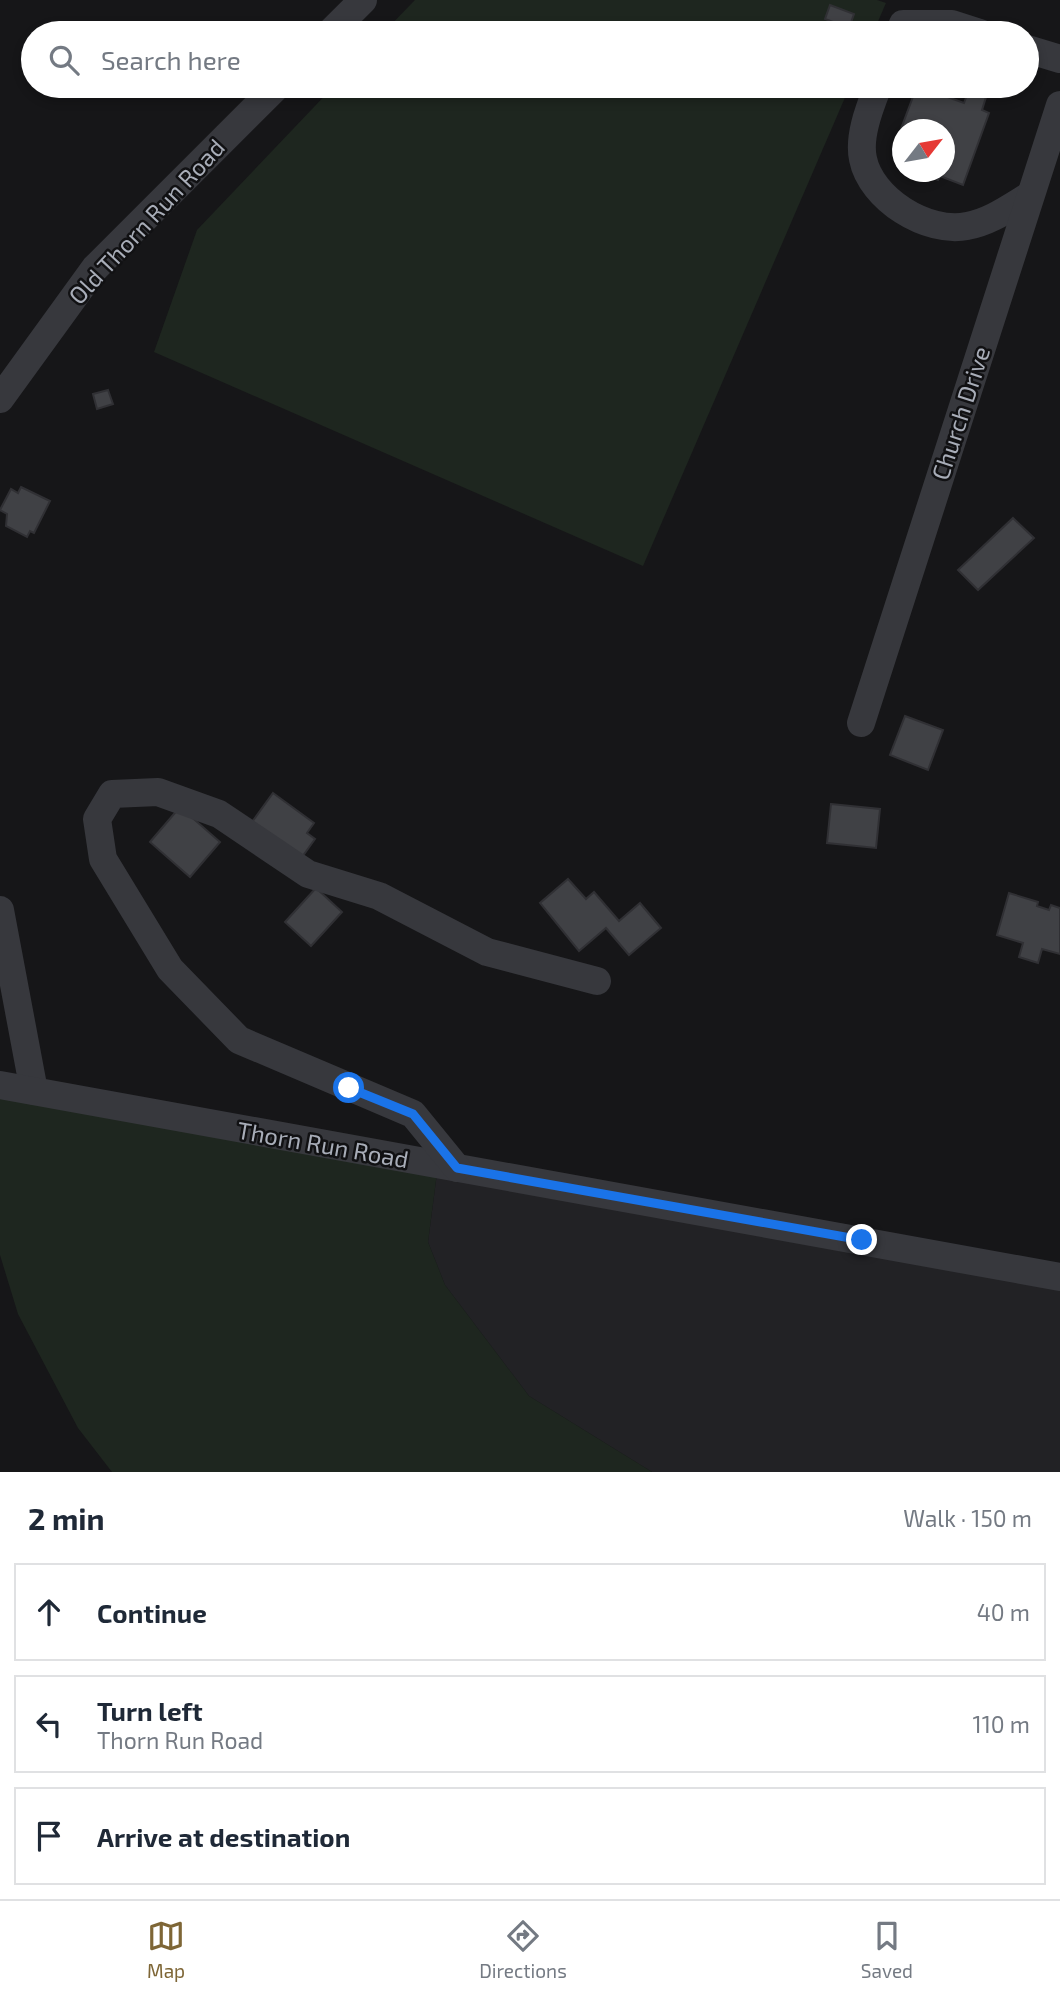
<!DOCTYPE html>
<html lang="en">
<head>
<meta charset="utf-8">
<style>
	body { margin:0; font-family:"Exo 2",sans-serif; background:#f6f6f7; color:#1f2937 }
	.compass { position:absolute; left:892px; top:119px; width:63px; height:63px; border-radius:50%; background:#fff; box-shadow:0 4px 10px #0003; rotate:59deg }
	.stop { position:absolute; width:21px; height:21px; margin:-16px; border:5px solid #1a73e8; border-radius:50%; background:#fff }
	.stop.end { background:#1a73e8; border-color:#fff; box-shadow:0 2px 7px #0008 }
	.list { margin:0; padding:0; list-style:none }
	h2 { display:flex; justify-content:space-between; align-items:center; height:91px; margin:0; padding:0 28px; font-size:30px }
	h2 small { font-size:23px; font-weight:400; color:#747a83 }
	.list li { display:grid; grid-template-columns:46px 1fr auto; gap:21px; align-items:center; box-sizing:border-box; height:98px; margin:0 14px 14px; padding:0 14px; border:2px solid #e0e1e3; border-radius:0px }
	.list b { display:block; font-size:26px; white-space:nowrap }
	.list p { margin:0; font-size:23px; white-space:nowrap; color:#747a83 }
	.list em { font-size:23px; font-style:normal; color:#747a83 }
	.icon { flex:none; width:38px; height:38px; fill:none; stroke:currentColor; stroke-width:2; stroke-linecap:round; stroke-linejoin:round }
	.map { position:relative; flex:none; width:1060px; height:1472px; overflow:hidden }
	.search { position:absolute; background:#fff; box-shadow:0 4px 10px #0003; left:21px; right:21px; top:21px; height:77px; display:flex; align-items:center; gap:18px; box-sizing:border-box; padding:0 24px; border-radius:38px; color:#747a83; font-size:26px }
	.sheet { height:427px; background:#fff }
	nav { display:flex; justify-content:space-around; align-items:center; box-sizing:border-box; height:98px; border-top:2px solid #e0e1e3; background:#fff; font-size:19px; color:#747a83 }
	nav a { display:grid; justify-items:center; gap:4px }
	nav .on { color:#7e6636 }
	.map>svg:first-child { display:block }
	.built { fill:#222225 }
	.green { fill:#1e261f }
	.building { fill:#404145; stroke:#303034; stroke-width:2 }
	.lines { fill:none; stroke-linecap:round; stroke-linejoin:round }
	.minor { stroke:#37383d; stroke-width:28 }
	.route { stroke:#1a73e8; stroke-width:9 }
	.labels { text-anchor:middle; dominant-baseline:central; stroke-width:5; stroke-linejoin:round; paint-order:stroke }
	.street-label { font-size:24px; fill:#a8adb8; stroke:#111113 }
</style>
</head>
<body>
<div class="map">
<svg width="1060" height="1472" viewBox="0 0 1060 1472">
	<rect width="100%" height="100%" fill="#161618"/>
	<path class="built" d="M438,1165L1060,1277V1472H652L529,1396L445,1285L428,1242Z"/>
	<g class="green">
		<path d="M415,0H877L886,3L873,33H383Z"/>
		<path d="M334,86H850L643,566L154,352L197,230Z"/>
		<path d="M0,1085L438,1165L428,1242L445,1285L529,1396L652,1472H112L78,1428L18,1314L0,1255Z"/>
	</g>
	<g class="building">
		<path d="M830,5L854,14L849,28L825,19Z"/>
		<path d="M917,86L964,103L970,87L987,94L982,110L989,113L963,185L940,176L938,180L928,176L930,172H944V130H902V148L895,145Z"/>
		<path d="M108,390L113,404L97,409L93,394Z"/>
		<path d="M21,487L50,501L34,533L30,531L27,537L6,526L7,514L0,510L11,489L18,493Z"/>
		<path d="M1013,518L1034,538L978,590L958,570Z"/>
		<path d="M905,716L943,730L928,770L890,755Z"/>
		<path d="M273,793L314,823L307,833L315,839L302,857L252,822Z"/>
		<path d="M831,804L880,809L876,848L827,843Z"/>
		<path d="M180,807L220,842L190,877L150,842Z"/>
		<path d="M568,879L586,899L594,892L619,921L640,903L661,928L629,955L606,928L579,951L540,903Z"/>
		<path d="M316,888L342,912L311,946L285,922Z"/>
		<path d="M1009,893L1038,902L1037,906L1049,910L1051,905L1060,908V954L1042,949L1038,963L1019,957L1023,943L997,935Z"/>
	</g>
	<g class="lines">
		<g class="minor">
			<path d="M330,33L363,0"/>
			<path d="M899,33L903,24H952L980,33"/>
			<path d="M1027,49L1060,59"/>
			<path d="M878,86C870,107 858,136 863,159C871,199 927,234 967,226C990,222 1009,208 1029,196"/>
			<path d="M0,399L95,268L277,86"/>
			<path d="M861,723L1060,105"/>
			<path d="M0,910L34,1091"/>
			<path d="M0,1085L1060,1277"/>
			<path d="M457,1168L413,1114L239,1040L170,969L103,859L97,819L112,794L158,792L219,814L308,874L379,896L487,952L597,981"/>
		</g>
	</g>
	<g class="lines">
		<path class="route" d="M349,1088L413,1114L457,1168L862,1240"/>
	</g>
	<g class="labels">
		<g class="street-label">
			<text transform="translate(146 221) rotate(-47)">Old Thorn Run Road</text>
			<text transform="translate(960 413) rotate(-72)">Church Drive</text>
			<text transform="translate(323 1144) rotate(10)">Thorn Run Road</text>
		</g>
	</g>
</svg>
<svg class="compass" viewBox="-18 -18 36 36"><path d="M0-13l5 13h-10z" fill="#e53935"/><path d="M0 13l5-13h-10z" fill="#747a83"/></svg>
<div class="stop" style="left:349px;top:1088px"></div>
<div class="stop end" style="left:862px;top:1240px"></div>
<div class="search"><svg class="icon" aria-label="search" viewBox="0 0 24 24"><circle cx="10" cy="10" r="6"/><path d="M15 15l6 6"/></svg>Search here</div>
</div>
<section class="sheet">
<h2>2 min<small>Walk · 150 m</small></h2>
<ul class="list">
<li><svg class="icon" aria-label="ahead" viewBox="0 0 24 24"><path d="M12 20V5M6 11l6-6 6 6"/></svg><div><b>Continue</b></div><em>40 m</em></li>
<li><svg class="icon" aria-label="left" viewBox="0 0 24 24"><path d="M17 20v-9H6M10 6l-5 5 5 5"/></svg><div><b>Turn left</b><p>Thorn Run Road</p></div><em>110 m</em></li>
<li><svg class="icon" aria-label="arrive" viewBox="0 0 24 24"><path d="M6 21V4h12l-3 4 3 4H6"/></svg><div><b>Arrive at destination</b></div></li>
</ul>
</section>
<nav>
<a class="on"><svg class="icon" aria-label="map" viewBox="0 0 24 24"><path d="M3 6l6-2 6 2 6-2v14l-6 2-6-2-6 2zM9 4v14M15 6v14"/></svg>Map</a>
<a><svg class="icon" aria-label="directions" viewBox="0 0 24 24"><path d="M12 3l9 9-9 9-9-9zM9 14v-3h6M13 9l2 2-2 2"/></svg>Directions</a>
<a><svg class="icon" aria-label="saved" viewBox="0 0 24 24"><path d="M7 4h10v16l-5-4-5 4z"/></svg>Saved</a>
</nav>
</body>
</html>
